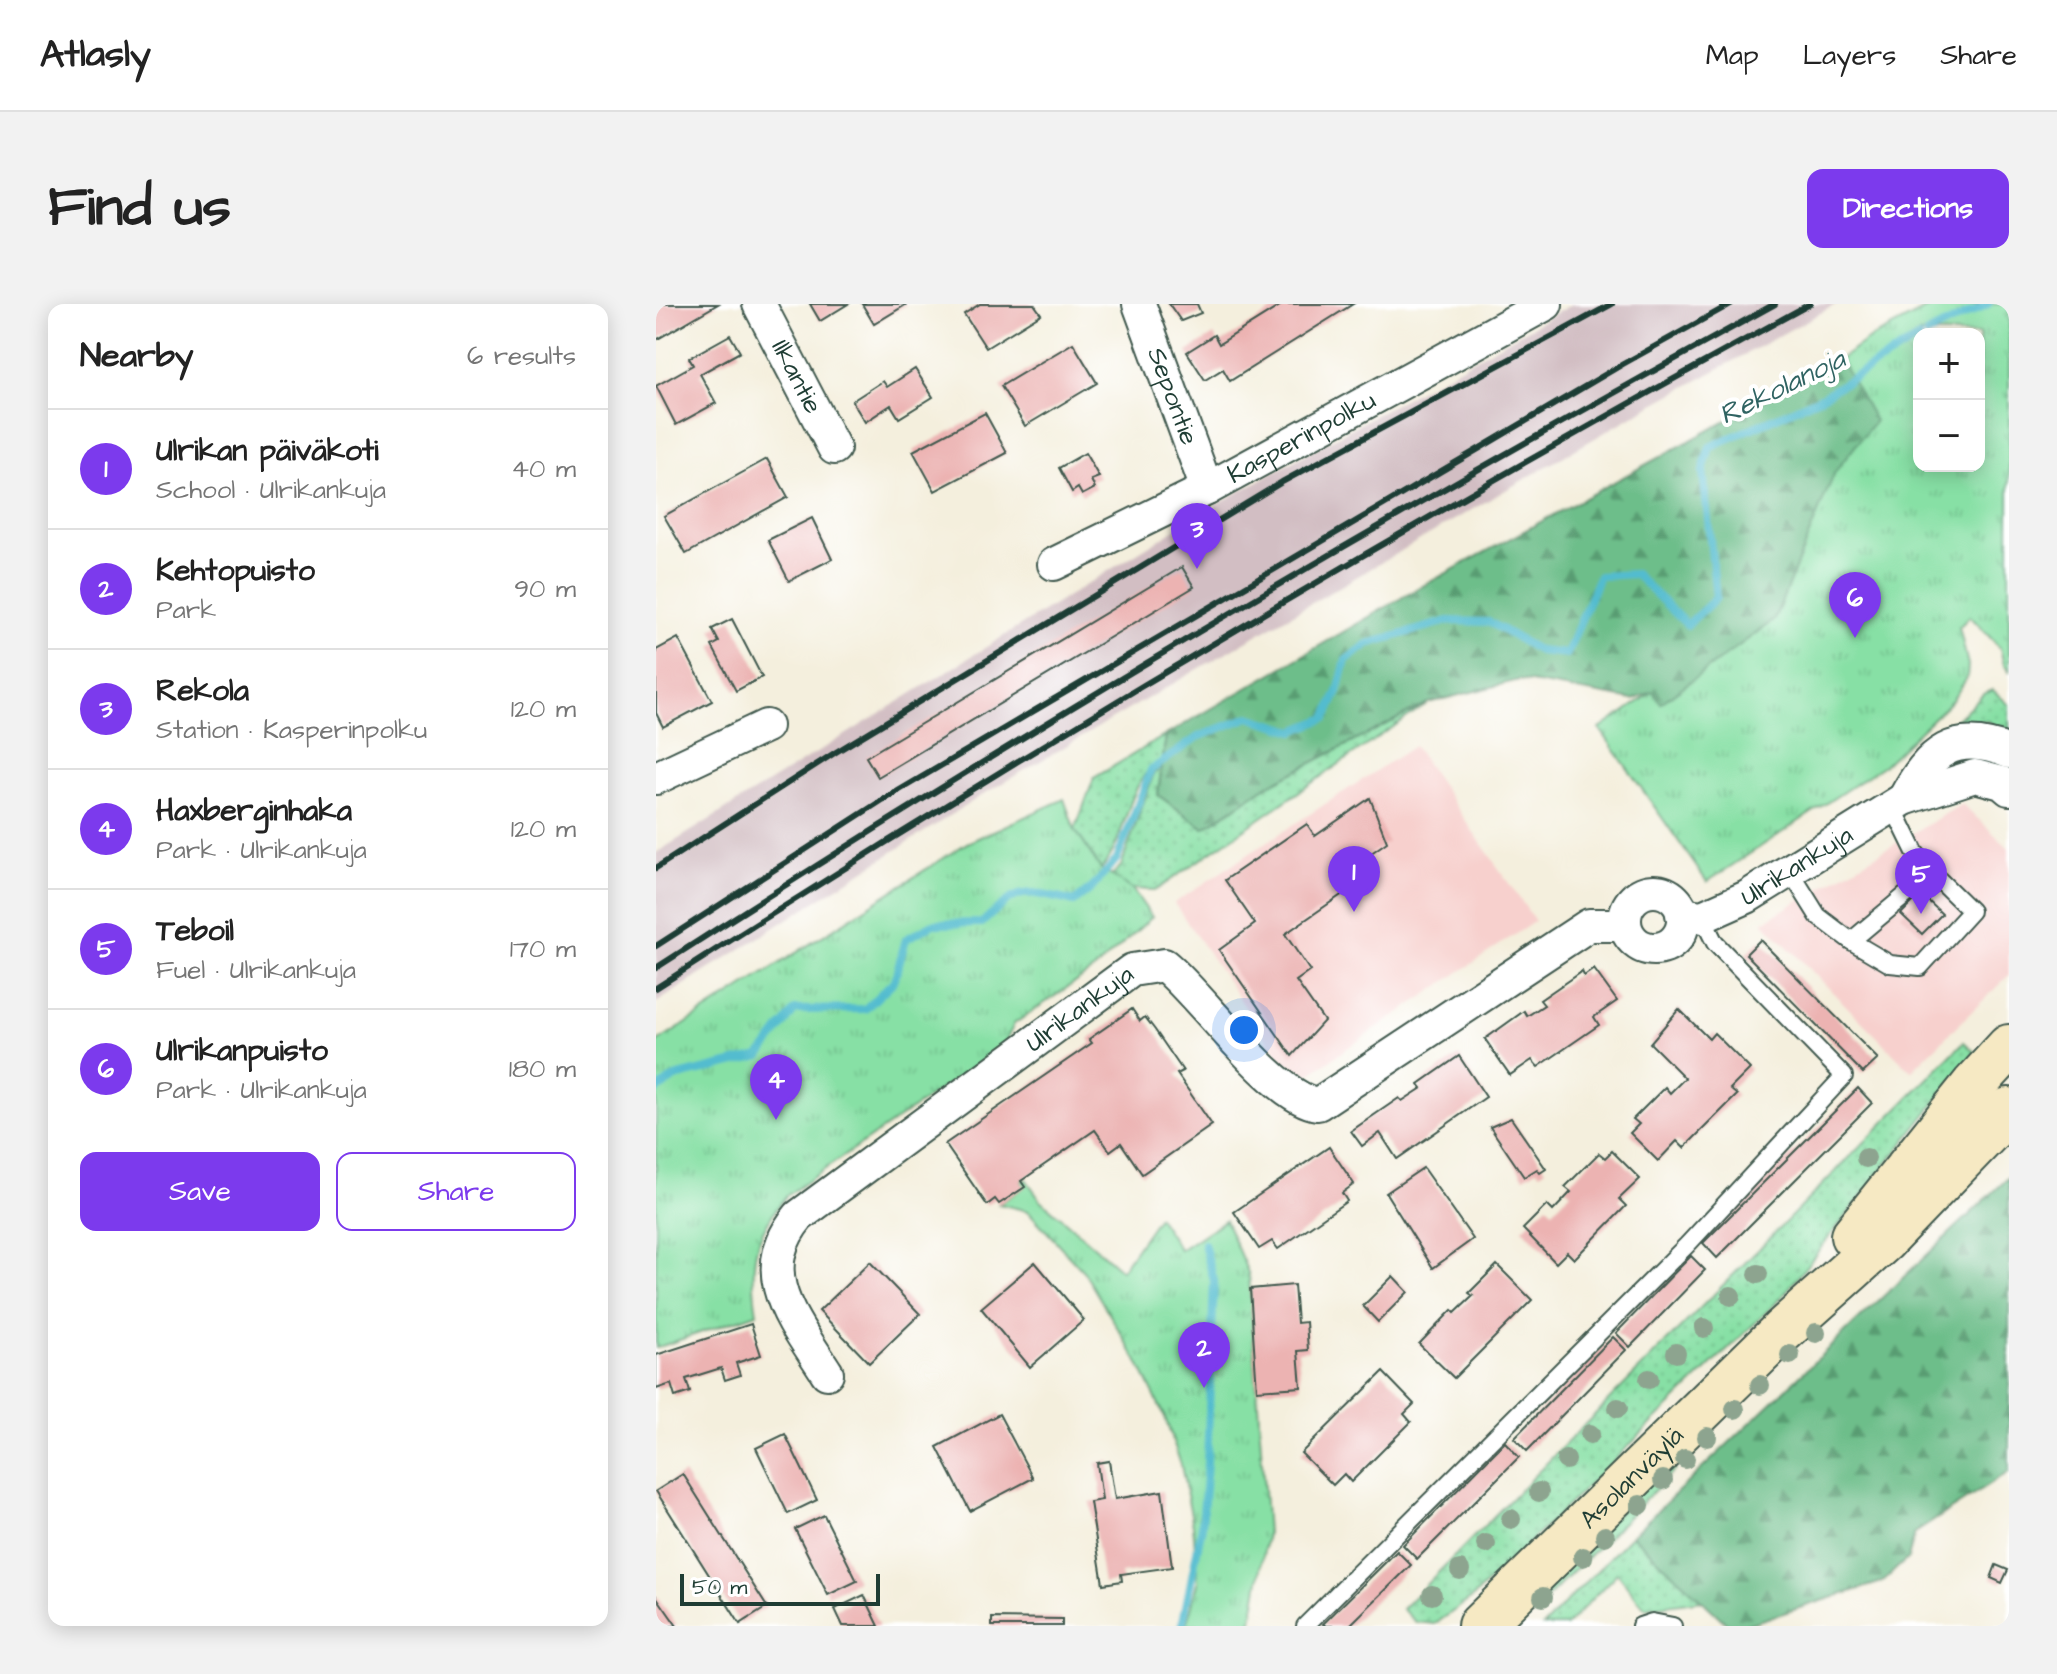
<!DOCTYPE html>
<html lang="en">
<head>
<meta charset="utf-8">
<style>
	body { margin:0; font-family:"Architects Daughter",sans-serif; background:#f2f2f2; color:#222 }
	.controls { position:absolute; right:24px; top:24px; display:grid; overflow:hidden; border-radius:16px; box-shadow:0 4px 20px #0003 }
	.controls button { width:72px; height:72px; display:grid; place-items:center; padding:0; border:0; border-bottom:2px solid #e0e0e0; background:#fff; color:#222; font:40px sans-serif }
	.scale { position:absolute; left:24px; bottom:20px; width:200px; box-sizing:border-box; padding-left:8px; border:4px solid #1f3d34; border-top:0; font-size:22px; line-height:28px; white-space:nowrap; color:#1f3d34; -webkit-text-stroke:6px #fff; paint-order:stroke }
	.you { position:absolute; left:588px; top:726px; width:28px; height:28px; margin:-20px; border:6px solid #fff; border-radius:50%; background:#1a73e8; box-shadow:0 0 0 12px #1a73e833 }
	.badge { display:grid; place-items:center; width:52px; height:52px; border-radius:50%; background:#7c3aed; color:#fff; font-size:26px; font-weight:700 }
	.pin { position:absolute; translate:-50% -66px; filter:drop-shadow(0 2px 4px #0008) }
	.pin::after { content:''; position:absolute; top:42px; width:28px; height:24px; background:inherit; clip-path:polygon(0 0,100% 0,50% 100%) }
	.list { margin:0; padding:0; list-style:none }
	h2 { display:flex; justify-content:space-between; align-items:center; height:104px; margin:0; padding:0 32px; font-size:34px }
	h2 small { font-size:26px; font-weight:400; color:#767676 }
	.list li { display:grid; grid-template-columns:52px 1fr auto; gap:24px; align-items:center; box-sizing:border-box; height:120px; padding:0 32px; border-top:2px solid #e0e0e0 }
	.list b { display:block; font-size:30px; white-space:nowrap }
	.list p { margin:0; font-size:26px; white-space:nowrap; color:#767676 }
	.list em { font-size:26px; font-style:normal; color:#767676 }
	.actions { display:flex; gap:16px; padding:24px 32px }
	.actions a { flex:1; padding:18px 0; border:2px solid #7c3aed; border-radius:16px; text-align:center; font-size:28px; color:#7c3aed }
	.actions .main { background:#7c3aed; color:#fff }
	.map { position:relative; flex:none; width:1353px; height:1322px; overflow:hidden; border-radius:16px }
	header { display:flex; align-items:center; gap:48px; box-sizing:border-box; height:112px; padding:0 40px; background:#fff; border-bottom:2px solid #e0e0e0 }
	header strong { font-size:38px }
	nav { display:flex; gap:44px; margin-inline-start:auto; font-size:28px }
	.intro { display:flex; align-items:center; justify-content:space-between; box-sizing:border-box; height:192px; padding:0 48px }
	h1 { margin:0; font-size:56px }
	.button { padding:20px 36px; border-radius:16px; background:#7c3aed; color:#fff; font-size:28px; font-weight:700 }
	main { display:flex; gap:48px; padding:0 48px }
	aside { flex:1; background:#fff; border-radius:16px; box-shadow:0 4px 20px #0003 }
	.map>svg:first-child { display:block }
	.built { fill:#f7d0cd }
	.railway { fill:#d2bec3 }
	.grass { fill:url(#grass-dots); stroke:#538e6c; stroke-width:2 }
	.forest { fill:url(#forest-firs); stroke:#467e5f; stroke-width:2 }
	.park { fill:url(#park-tufts); stroke:#538e6c; stroke-width:2; fill-rule:evenodd }
	.lines { fill:none; stroke-linecap:round; stroke-linejoin:round }
	.stream { stroke:#53bccf; stroke-width:8 }
	.building { fill:#ecb3b2 }
	.service-casing { stroke:#3f584d; stroke-width:20 }
	.minor-casing { stroke:#3f584d; stroke-width:36 }
	.secondary-casing { stroke:#3f584d; stroke-width:48 }
	.service { stroke:#fff; stroke-width:16 }
	.minor { stroke:#fff; stroke-width:32 }
	.secondary { stroke:#f6e9c3; stroke-width:44 }
	.rail { stroke:#1f3d34; stroke-width:6 }
	.tree { fill:#8da48f }
	.labels { text-anchor:middle; dominant-baseline:central; stroke-width:8; stroke-linejoin:round; paint-order:stroke }
	.street-label { font-size:26px; fill:#1f3d34; stroke:#fff }
	.water-label { font-size:28px; font-style:italic; fill:#2f6362; stroke:#fff }
</style>
</head>
<body>
<header>
<strong>Atlasly</strong>
<nav><a>Map</a><a>Layers</a><a>Share</a></nav>
</header>
<div class="intro"><h1>Find us</h1><a class="button">Directions</a></div>
<main>
<aside>
<h2>Nearby<small>6 results</small></h2>
<ul class="list">
<li><span class="badge">1</span><div><b>Ulrikan päiväkoti</b><p>School · Ulrikankuja</p></div><em>40 m</em></li>
<li><span class="badge">2</span><div><b>Kehtopuisto</b><p>Park</p></div><em>90 m</em></li>
<li><span class="badge">3</span><div><b>Rekola</b><p>Station · Kasperinpolku</p></div><em>120 m</em></li>
<li><span class="badge">4</span><div><b>Haxberginhaka</b><p>Park · Ulrikankuja</p></div><em>120 m</em></li>
<li><span class="badge">5</span><div><b>Teboil</b><p>Fuel · Ulrikankuja</p></div><em>170 m</em></li>
<li><span class="badge">6</span><div><b>Ulrikanpuisto</b><p>Park · Ulrikankuja</p></div><em>180 m</em></li>
</ul>
<div class="actions"><a class="main">Save</a><a>Share</a></div>
</aside>
<div class="map">
<svg width="1353" height="1322" viewBox="0 0 1353 1322">
	<defs>
		<pattern id="grass-dots" width="8" height="8" patternUnits="userSpaceOnUse" patternTransform="scale(2)"><rect width="8" height="8" fill="#87e0a5"/><path d="M2 2h.1M6 6h.1" fill="none" stroke="#74c18f" stroke-width="1.8" stroke-linecap="round"/></pattern>
		<pattern id="forest-firs" width="22" height="20" patternUnits="userSpaceOnUse" patternTransform="scale(2)"><rect width="22" height="20" fill="#6dbe8a"/><path d="M5 1l3.5 6h-7zM16 11l3.5 6h-7z" fill="#599c72"/></pattern>
		<pattern id="park-tufts" width="24" height="20" patternUnits="userSpaceOnUse" patternTransform="scale(2)"><rect width="24" height="20" fill="#87e0a5"/><path d="M3 7l-1-3M5 7V3M7 7l1-3M15 17l-1-3M17 17v-4M19 17l1-3" fill="none" stroke="#74c18f"/></pattern>
	</defs>
	<rect width="100%" height="100%" fill="#fff"/>
	<filter id="ink" filterUnits="userSpaceOnUse"><feTurbulence type="fractalNoise" baseFrequency=".0125" numOctaves="2"/><feDisplacementMap in="SourceGraphic" scale="16" xChannelSelector="R" yChannelSelector="G"/><feConvolveMatrix kernelMatrix="1 2 1 2 8 2 1 2 1" color-interpolation-filters="sRGB"/></filter>
	<filter id="wash" filterUnits="userSpaceOnUse"><feTurbulence type="fractalNoise" baseFrequency=".006" numOctaves="4" result="noise"/><feDisplacementMap in="SourceGraphic" scale="32" xChannelSelector="R" yChannelSelector="G"/><feGaussianBlur stdDeviation="1.8" result="paint"/><feColorMatrix in="noise" values="0 0 0 0 0 0 0 0 0 0 0 0 0 0 0 0 0 1.4 0 .05"/><feComposite in="paint" operator="in"/></filter>
	<g filter="url(#wash)">
		<rect width="100%" height="100%" fill="#f4efdd"/>
		<g class="built">
			<path d="M758,442L879,617L646,775L628,760L518,599Z"/>
			<path d="M1306,500L1353,544V671L1255,767L1107,618Z"/>
		</g>
		<path class="railway" d="M916,0H1181L982,109L331,488L0,699V549L542,211Z"/>
		<g class="grass">
			<path d="M1337,386L1353,401V432L1332,417L1295,421L1327,390Z"/>
			<path d="M772,399L500,586L476,585L454,574L465,562L498,469L505,465L502,491L548,524L609,483Z"/>
			<path d="M510,431L507,454C468,477 473,534 445,565L419,526L438,474Z"/>
			<path d="M1308,738L1319,748L1126,993L816,1294L779,1320L760,1318L746,1305Z"/>
			<path d="M1017,1154L1019,1166L863,1322H849Z"/>
			<path d="M976,1231L1046,1296L989,1304L961,1269L910,1322H887Z"/>
		</g>
		<g class="forest">
			<path d="M1184,55L1219,117L1179,168L1118,316L1005,399L996,388L977,396L863,376L772,399L609,483L548,524L502,491L510,431L761,285Z"/>
			<path d="M1353,873V1168L1259,1229L1252,1254L1226,1278L1086,1322H1073L976,1231Z"/>
		</g>
		<g class="park">
			<path d="M1280,0H1353V367L1348,361L1344,344L1314,312L1303,323L1312,361L1311,374L1297,395L1228,461L1051,578L944,425L997,388L1005,399L1118,316L1179,168L1219,117L1184,55L1213,35ZM1263,30H1323V162H1263Z"/>
			<path d="M408,495L419,526L445,565L476,585L496,613L440,664L358,720L349,741L130,892C97,933 93,958 101,1009L0,1044V739L311,539Z"/>
			<path d="M369,874L385,896L465,966L502,913L524,946L569,916L593,971L611,1229L595,1322H530L542,1279L537,1221L525,1161L509,1113L481,1056L428,968L372,907L343,900L368,883L365,877Z"/>
		</g>
		<g class="lines">
			<g class="stream">
				<path d="M1271,30L1332,0"/>
				<path d="M0,787L19,773L104,752L139,706L209,705L238,677L250,635L277,620L326,619C365,582 366,586 418,598L436,584L461,555L495,466L542,433L593,413L638,427L670,414L682,388L690,356L712,340L792,317L833,318L883,347L911,350L943,272L979,270L1031,321L1060,294L1047,167L1054,143L1165,93L1263,34"/>
				<path d="M526,1322L546,1222L551,1159L558,977L548,940"/>
			</g>
		</g>
		<g id="blocks">
			<g class="building">
				<path d="M0,0H62L0,36Z"/>
				<path d="M154,0H192L164,17Z"/>
				<path d="M206,0H251L218,20Z"/>
				<path d="M324,0H378L385,10L330,44L308,10Z"/>
				<path d="M513,0H541L545,9L525,17Z"/>
				<path d="M627,0H697L574,77L567,65L549,76L531,48L558,31L563,40Z"/>
				<path d="M74,31L84,48L44,70L60,99L20,121L0,82L37,61L33,54Z"/>
				<path d="M417,39L441,79L369,122L345,82Z"/>
				<path d="M259,65L277,93L243,114L235,101L209,118L196,97L227,77L231,83Z"/>
				<path d="M329,109L351,149L279,187L257,147Z"/>
				<path d="M429,149L443,173L435,176L439,184L426,191L422,184L416,188L403,164Z"/>
				<path d="M111,155L132,193L30,250L8,212Z"/>
				<path d="M156,214L176,255L133,277L112,236Z"/>
				<path d="M526,263L538,283L222,473L210,453Z"/>
				<path d="M76,315L106,373L80,387L56,342L63,338L56,325Z"/>
				<path d="M22,334L56,397L7,423L0,409V346Z"/>
				<path d="M714,494L731,538L694,564L704,578L629,630L654,667L640,677L668,717L636,752L563,646L599,620L569,576L651,520L659,532Z"/>
				<path d="M1265,590L1286,610L1266,630L1245,610Z"/>
				<path d="M1104,636L1222,755L1207,769L1090,650Z"/>
				<path d="M938,665L961,697L938,713L943,721L882,763L876,756L854,771L829,735L868,707L871,712L888,701L884,696L926,667L928,672Z"/>
				<path d="M476,705L484,717L489,713L499,726L527,767L521,770L556,821L486,870L465,839L454,847L439,826L365,877L369,883L343,900L339,895L331,901L289,840L436,739L433,735Z"/>
				<path d="M1023,705L1053,735L1058,729L1094,765L1074,785L1081,791L1028,844L1021,837L1002,857L974,829L983,820L977,815L1009,783L1014,789L1029,774L994,739Z"/>
				<path d="M803,752L830,793L741,855L724,829L706,842L695,827L743,794L746,797L766,784L763,780Z"/>
				<path d="M1202,784L1216,799L1061,954L1047,939Z"/>
				<path d="M855,814L890,865L884,869L881,865L868,873L834,823Z"/>
				<path d="M673,843L698,880L686,889L691,897L622,945L616,937L603,945L578,908Z"/>
				<path d="M956,847L984,875L963,895L970,902L918,955L911,948L900,959L867,925L891,901L897,907L915,888L909,883L943,849L949,854Z"/>
				<path d="M767,864L817,935L777,964L730,889Z"/>
				<path d="M1035,952L1049,966L974,1043L960,1029Z"/>
				<path d="M214,958L264,1010L213,1059L163,1007Z"/>
				<path d="M379,958L428,1016L374,1063L325,1004Z"/>
				<path d="M841,961L876,996L798,1074L763,1040L796,1006L799,1009L817,992L813,989Z"/>
				<path d="M737,972L752,988L722,1018L707,1002Z"/>
				<path d="M638,981L641,1019L650,1018L652,1046L642,1047L645,1083L601,1086L594,985Z"/>
				<path d="M95,1020L105,1051L80,1059L84,1071L69,1076L65,1064L30,1075L34,1088L19,1093L15,1080L0,1085V1051Z"/>
				<path d="M957,1033L970,1046L871,1147L858,1134Z"/>
				<path d="M727,1068L758,1100L748,1110L755,1118L695,1178L688,1170L677,1181L645,1149Z"/>
				<path d="M343,1110L377,1174L314,1207L281,1143Z"/>
				<path d="M129,1130L161,1196L132,1210L100,1144Z"/>
				<path d="M849,1138L863,1153L761,1255L747,1241Z"/>
				<path d="M453,1157L459,1195L506,1187L516,1263L465,1270L466,1277L447,1280L434,1198L446,1196L441,1159Z"/>
				<path d="M27,1170L111,1303L84,1320L0,1187Z"/>
				<path d="M168,1211L201,1277L172,1291L139,1225Z"/>
				<path d="M741,1247L755,1261L693,1322H670L667,1320Z"/>
				<path d="M1340,1261L1352,1266L1346,1279L1335,1274Z"/>
				<path d="M208,1291L223,1322H187L179,1305Z"/>
				<path d="M0,1292L21,1322H0Z"/>
				<path d="M336,1314L406,1315V1322H336Z"/>
			</g>
		</g>
	</g>
	<g filter="url(#ink)">
		<use href="#blocks" fill-opacity="0" stroke="#3f584d" stroke-width="2"/>
		<g class="lines">
			<defs>
				<g id="service">
					<path d="M1134,567L1162,612L1195,637L1276,569L1259,548L1237,503"/>
					<path d="M1195,637L1234,660L1264,663L1315,607L1276,569"/>
					<path d="M649,1322L1031,941L1188,772L1059,639L1046,613"/>
					<path d="M984,1322L996,1318L1017,1322"/>
				</g>
				<g id="minor">
					<path id="s1" d="M103,0L178,144"/>
					<path id="s2" d="M483,0L551,185"/>
					<path id="s3" d="M398,260L551,185L890,0"/>
					<path d="M0,474L110,422"/>
					<path d="M1248,495C1273,448 1298,426 1353,448"/>
					<circle cx="998" cy="616" r="29"/>
					<path id="s4" d="M1026,610L1046,613L1091,593L1248,495L1319,472L1346,479L1353,485"/>
					<path id="s5" d="M171,1069C138,1017 95,969 143,912L476,666L508,661C545,691 619,796 662,800L933,621H969"/>
				</g>
				<g id="secondary">
					<path d="M1197,932L1318,781L1353,743"/>
					<path id="s6" d="M824,1322L1126,1027L1228,936L1353,806"/>
				</g>
			</defs>
			<use href="#service" class="service-casing"/>
			<use href="#minor" class="minor-casing"/>
			<use href="#secondary" class="secondary-casing"/>
			<use href="#service" class="service"/>
			<use href="#minor" class="minor"/>
			<use href="#secondary" class="secondary"/>
			<g class="rail">
				<path d="M0,564L180,448L626,178L956,0"/>
				<path d="M0,642L225,497L967,60L1075,0"/>
				<path d="M0,664C365,428 738,208 1119,0"/>
				<path d="M0,684C376,442 761,214 1154,0"/>
			</g>
		</g>
		<g class="tree">
			<circle cx="1210" cy="854" r="10"/>
			<circle cx="1102" cy="970" r="10"/>
			<circle cx="1075" cy="992" r="10"/>
			<circle cx="1048" cy="1024" r="10"/>
			<circle cx="1160" cy="1029" r="10"/>
			<circle cx="1020" cy="1049" r="10"/>
			<circle cx="1134" cy="1051" r="10"/>
			<circle cx="993" cy="1075" r="10"/>
			<circle cx="1104" cy="1081" r="10"/>
			<circle cx="962" cy="1104" r="10"/>
			<circle cx="1079" cy="1105" r="10"/>
			<circle cx="934" cy="1130" r="10"/>
			<circle cx="1051" cy="1133" r="10"/>
			<circle cx="1029" cy="1155" r="10"/>
			<circle cx="910" cy="1156" r="10"/>
			<circle cx="1007" cy="1176" r="10"/>
			<circle cx="883" cy="1188" r="10"/>
			<circle cx="984" cy="1201" r="10"/>
			<circle cx="855" cy="1215" r="10"/>
			<circle cx="949" cy="1232" r="10"/>
			<circle cx="830" cy="1240" r="10"/>
			<circle cx="927" cy="1253" r="10"/>
			<circle cx="804" cy="1266" r="10"/>
			<circle cx="776" cy="1291" r="10"/>
			<circle cx="887" cy="1293" r="10"/>
		</g>
	</g>
	<g class="labels">
		<g class="street-label">
			<text stroke="none"><textPath href="#s1" startOffset="82">Ilkantie</textPath></text>
			<text stroke="none"><textPath href="#s2" startOffset="98">Sepontie</textPath></text>
			<text stroke="none"><textPath href="#s3" startOffset="278">Kasperinpolku</textPath></text>
			<text stroke="none"><textPath href="#s4" startOffset="128">Ulrikankuja</textPath></text>
			<text stroke="none"><textPath href="#s5" startOffset="524">Ulrikankuja</textPath></text>
			<text stroke="none"><textPath href="#s6" startOffset="212">Asolanväylä</textPath></text>
		</g>
		<g class="water-label">
			<text transform="translate(1126 83) rotate(-26)">Rekolanoja</text>
		</g>
	</g>
</svg>
<div class="controls">
<button>+</button>
<button>−</button>
</div>
<div class="scale">50 m</div>
<div class="you"></div>
<div class="pin badge" style="left:698px;top:608px">1</div>
<div class="pin badge" style="left:548px;top:1084px">2</div>
<div class="pin badge" style="left:541px;top:265px">3</div>
<div class="pin badge" style="left:120px;top:816px">4</div>
<div class="pin badge" style="left:1265px;top:610px">5</div>
<div class="pin badge" style="left:1199px;top:334px">6</div>
</div>
</main>
</body>
</html>
